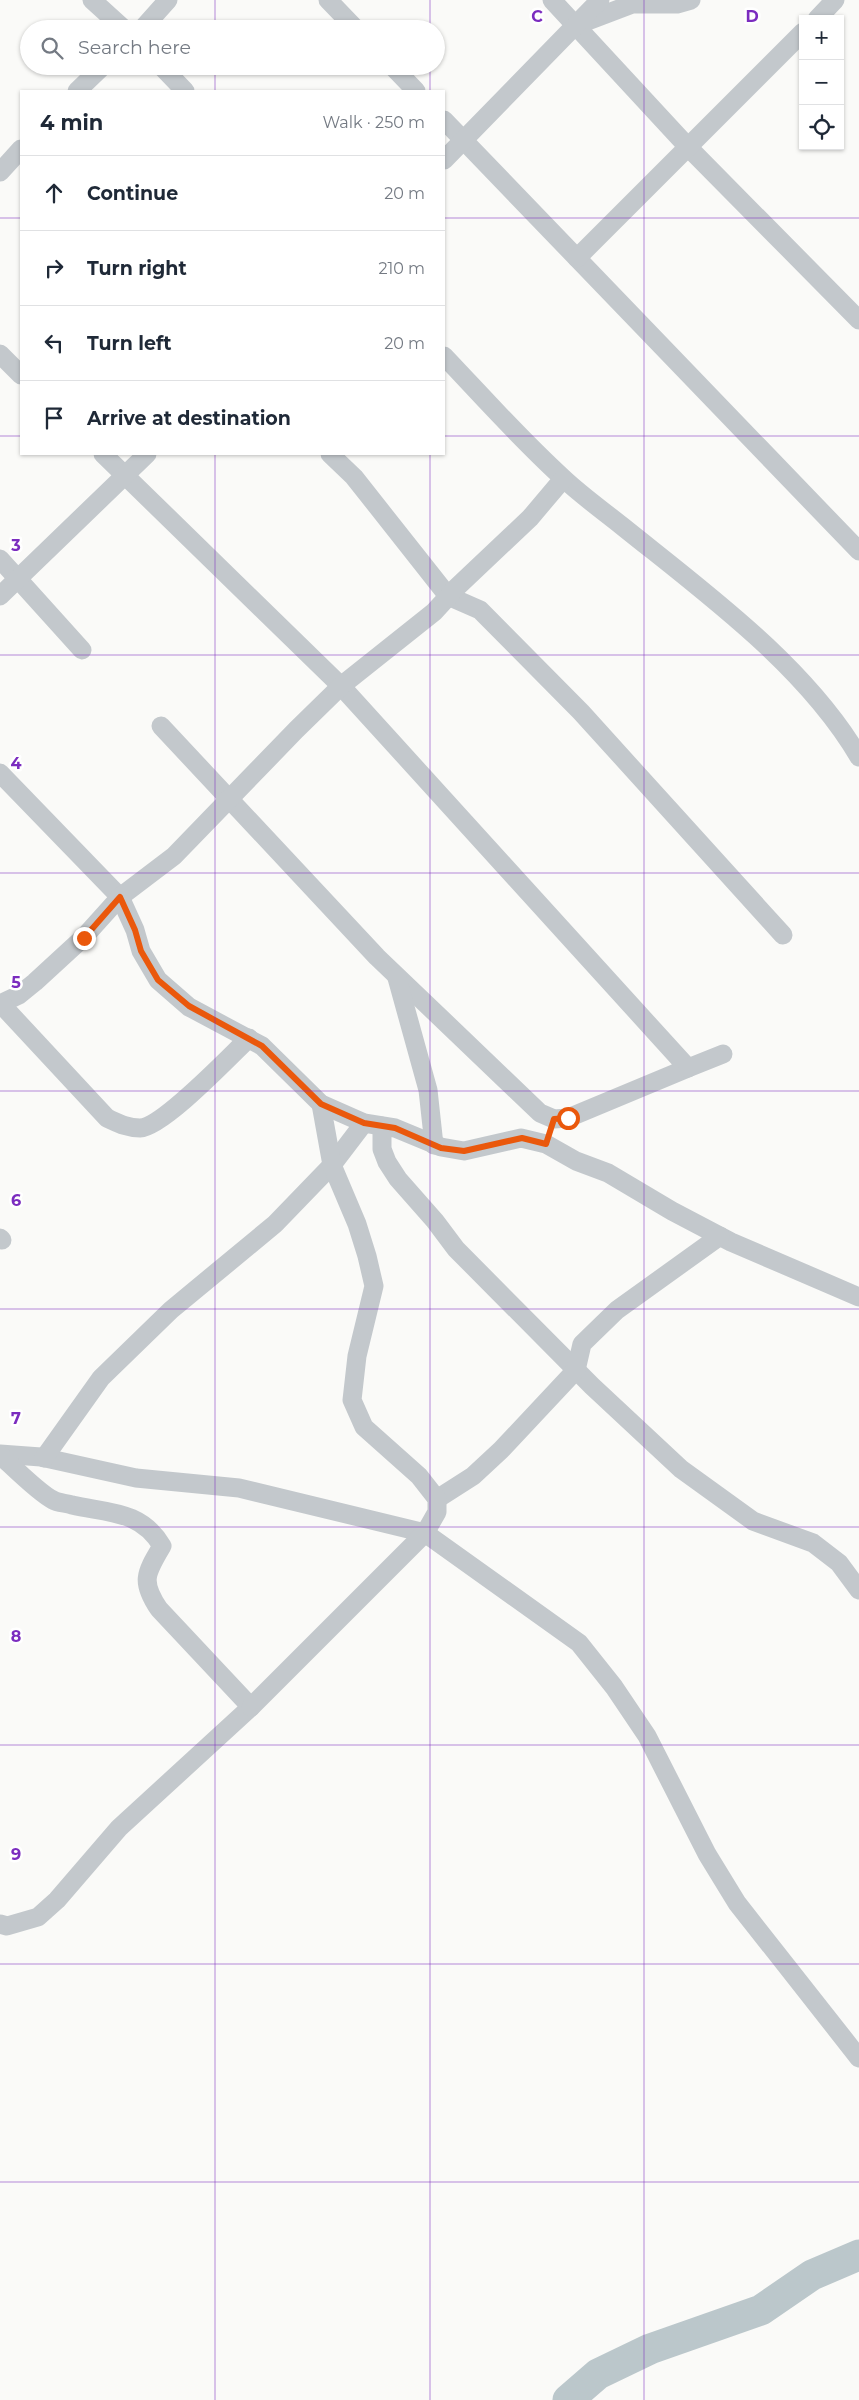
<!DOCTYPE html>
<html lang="en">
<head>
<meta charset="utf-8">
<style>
	body { margin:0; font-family:Montserrat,sans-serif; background:#f6f6f7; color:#1f2937 }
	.controls { position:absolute; right:15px; top:15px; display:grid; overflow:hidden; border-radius:0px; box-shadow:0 1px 4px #0004 }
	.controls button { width:45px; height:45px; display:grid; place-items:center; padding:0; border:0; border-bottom:1px solid #e0e1e3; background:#fff; color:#1f2937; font:25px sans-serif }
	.stop { position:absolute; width:15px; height:15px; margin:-11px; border:4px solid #ea580c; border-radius:50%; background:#fff }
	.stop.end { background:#ea580c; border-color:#fff; box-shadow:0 1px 5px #0008 }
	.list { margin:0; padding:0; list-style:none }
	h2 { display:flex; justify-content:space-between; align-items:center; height:65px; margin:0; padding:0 20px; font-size:21px }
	h2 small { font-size:16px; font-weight:400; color:#747a83 }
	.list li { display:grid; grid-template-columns:32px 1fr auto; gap:15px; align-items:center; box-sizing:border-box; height:75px; padding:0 20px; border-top:1px solid #e0e1e3 }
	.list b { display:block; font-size:19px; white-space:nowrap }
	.list em { font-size:16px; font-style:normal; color:#747a83 }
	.icon { flex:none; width:28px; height:28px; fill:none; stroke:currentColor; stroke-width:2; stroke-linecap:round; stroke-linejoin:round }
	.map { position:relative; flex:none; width:859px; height:2400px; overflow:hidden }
	.search { position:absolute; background:#fff; box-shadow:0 1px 4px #0004; left:20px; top:20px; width:425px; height:55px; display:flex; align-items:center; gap:12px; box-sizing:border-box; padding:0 18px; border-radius:28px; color:#747a83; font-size:19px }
	.panel { position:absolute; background:#fff; box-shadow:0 1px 4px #0004; left:20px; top:90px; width:425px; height:365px; border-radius:0px }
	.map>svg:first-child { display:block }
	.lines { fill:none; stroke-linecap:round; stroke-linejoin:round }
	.river { stroke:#bbc7cb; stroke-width:31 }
	.minor { stroke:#c3c8cc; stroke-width:19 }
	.route { stroke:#ea580c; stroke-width:6 }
	.grid { fill:none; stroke:#7b2cbf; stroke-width:1; stroke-opacity:0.55 }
	.grid-label { font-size:16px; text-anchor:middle; font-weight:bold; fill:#7b2cbf; stroke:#fff; stroke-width:5; stroke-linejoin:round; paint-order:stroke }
</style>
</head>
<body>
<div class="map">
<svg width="859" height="2400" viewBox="0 0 859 2400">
	<rect width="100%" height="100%" fill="#fafaf8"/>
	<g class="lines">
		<path class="river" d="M568,2400L598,2374L650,2349L761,2310L812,2275L859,2255"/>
		<g class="minor">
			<path d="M92,0L124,29"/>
			<path d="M328,0L356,29"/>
			<path d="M552,0L688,147L859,320"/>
			<path d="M817,19L835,0"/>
			<path d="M582,23L632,4H677L691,0"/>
			<path d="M142,29L168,0"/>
			<path d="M161,66L185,91"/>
			<path d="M392,66L416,91"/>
			<path d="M77,91L103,66"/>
			<path d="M444,120L859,551"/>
			<path d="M444,160L600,0"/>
			<path d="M0,172L21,149"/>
			<path d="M577,258L803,32"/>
			<path d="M0,354L21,375"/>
			<path d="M444,356C483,397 521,440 563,478C581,495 602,510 622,526C704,592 805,665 859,757"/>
			<path d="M103,454L341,686L688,1068L568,1118L554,1119L540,1113L377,957L161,726"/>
			<path d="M330,454L354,477L448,596L480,610L581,712L783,935"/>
			<path d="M0,559L82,650"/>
			<path d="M0,596L147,454"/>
			<path d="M0,773L120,897L135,930L141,951L158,980L189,1007L262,1046L321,1104L364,1123L395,1128L441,1147L464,1151L521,1138L546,1144L576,1161L608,1173L672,1211L731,1242L859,1297"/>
			<path d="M397,978L428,1090L434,1145"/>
			<path d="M0,1004L19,995L35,982L84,937L120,897L174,856L296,730L341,686L434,612L456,588L530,518L563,479"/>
			<path d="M1,1004L107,1118C118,1123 127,1128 140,1128C163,1127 229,1057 249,1038"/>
			<path d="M688,1068L723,1054"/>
			<path d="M382,1126V1149L387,1162L398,1179L435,1221L456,1249L592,1386L681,1469L753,1521L813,1543L839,1563L859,1590"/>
			<path d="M0,1238L2,1240"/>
			<path d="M0,1454L41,1457L136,1478L239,1488L425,1533L579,1643L614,1687L647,1736L707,1854L737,1903L859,2058"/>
			<path d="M0,1455C12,1466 40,1494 53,1500C58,1503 66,1503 72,1505C107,1513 141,1510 162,1546C146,1573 140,1581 159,1609L251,1707L119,1828L57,1900L38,1917L7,1926L0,1924"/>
			<path d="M44,1458L101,1378L171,1310L275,1224L332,1165L364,1123"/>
			<path d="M437,1499L473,1476L501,1450L576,1370L582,1344L617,1310L720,1236"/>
			<path d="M251,1707L425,1533L437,1512V1499L419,1476L364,1427L352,1400L357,1356L374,1286L367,1256L357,1224L332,1165L321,1104"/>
		</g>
	</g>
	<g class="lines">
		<path class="route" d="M84,938L120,897L135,930L141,951L158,980L189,1006L262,1046L321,1104L364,1123L395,1128L441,1148L464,1151L522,1138L546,1144L554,1119L568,1118"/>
	</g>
	<path class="grid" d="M215,0V29M430,0V29M644,0V2400M215,66V91M430,66V91M0,218H21M444,218H859M0,436H21M444,436H859M215,454V2400M430,454V2400M0,655H859M0,873H859M0,1091H859M0,1309H859M0,1527H859M0,1745H859M0,1964H859M0,2182H859"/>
	<g class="grid-label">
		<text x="537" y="22">C</text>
		<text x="752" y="22">D</text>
		<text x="16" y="551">3</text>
		<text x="16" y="769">4</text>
		<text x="16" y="988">5</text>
		<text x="16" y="1206">6</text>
		<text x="16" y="1424">7</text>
		<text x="16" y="1642">8</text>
		<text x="16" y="1860">9</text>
	</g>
</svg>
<div class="controls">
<button>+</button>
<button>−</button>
<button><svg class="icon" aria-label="locate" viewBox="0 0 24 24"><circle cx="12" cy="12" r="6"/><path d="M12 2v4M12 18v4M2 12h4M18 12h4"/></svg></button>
</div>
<div class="stop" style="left:568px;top:1118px"></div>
<div class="stop end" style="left:84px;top:938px"></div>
<div class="search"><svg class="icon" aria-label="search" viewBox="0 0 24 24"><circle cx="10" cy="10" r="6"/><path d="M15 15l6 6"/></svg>Search here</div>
<section class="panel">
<h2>4 min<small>Walk · 250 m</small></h2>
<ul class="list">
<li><svg class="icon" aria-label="ahead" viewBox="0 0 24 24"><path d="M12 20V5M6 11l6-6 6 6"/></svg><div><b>Continue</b></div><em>20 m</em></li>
<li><svg class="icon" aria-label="right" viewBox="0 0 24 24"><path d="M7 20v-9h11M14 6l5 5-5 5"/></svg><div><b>Turn right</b></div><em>210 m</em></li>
<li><svg class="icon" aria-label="left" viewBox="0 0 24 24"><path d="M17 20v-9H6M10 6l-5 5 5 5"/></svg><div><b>Turn left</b></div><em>20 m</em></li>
<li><svg class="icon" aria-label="arrive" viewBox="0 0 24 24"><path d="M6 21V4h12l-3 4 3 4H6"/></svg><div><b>Arrive at destination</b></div></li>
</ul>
</section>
</div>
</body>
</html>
